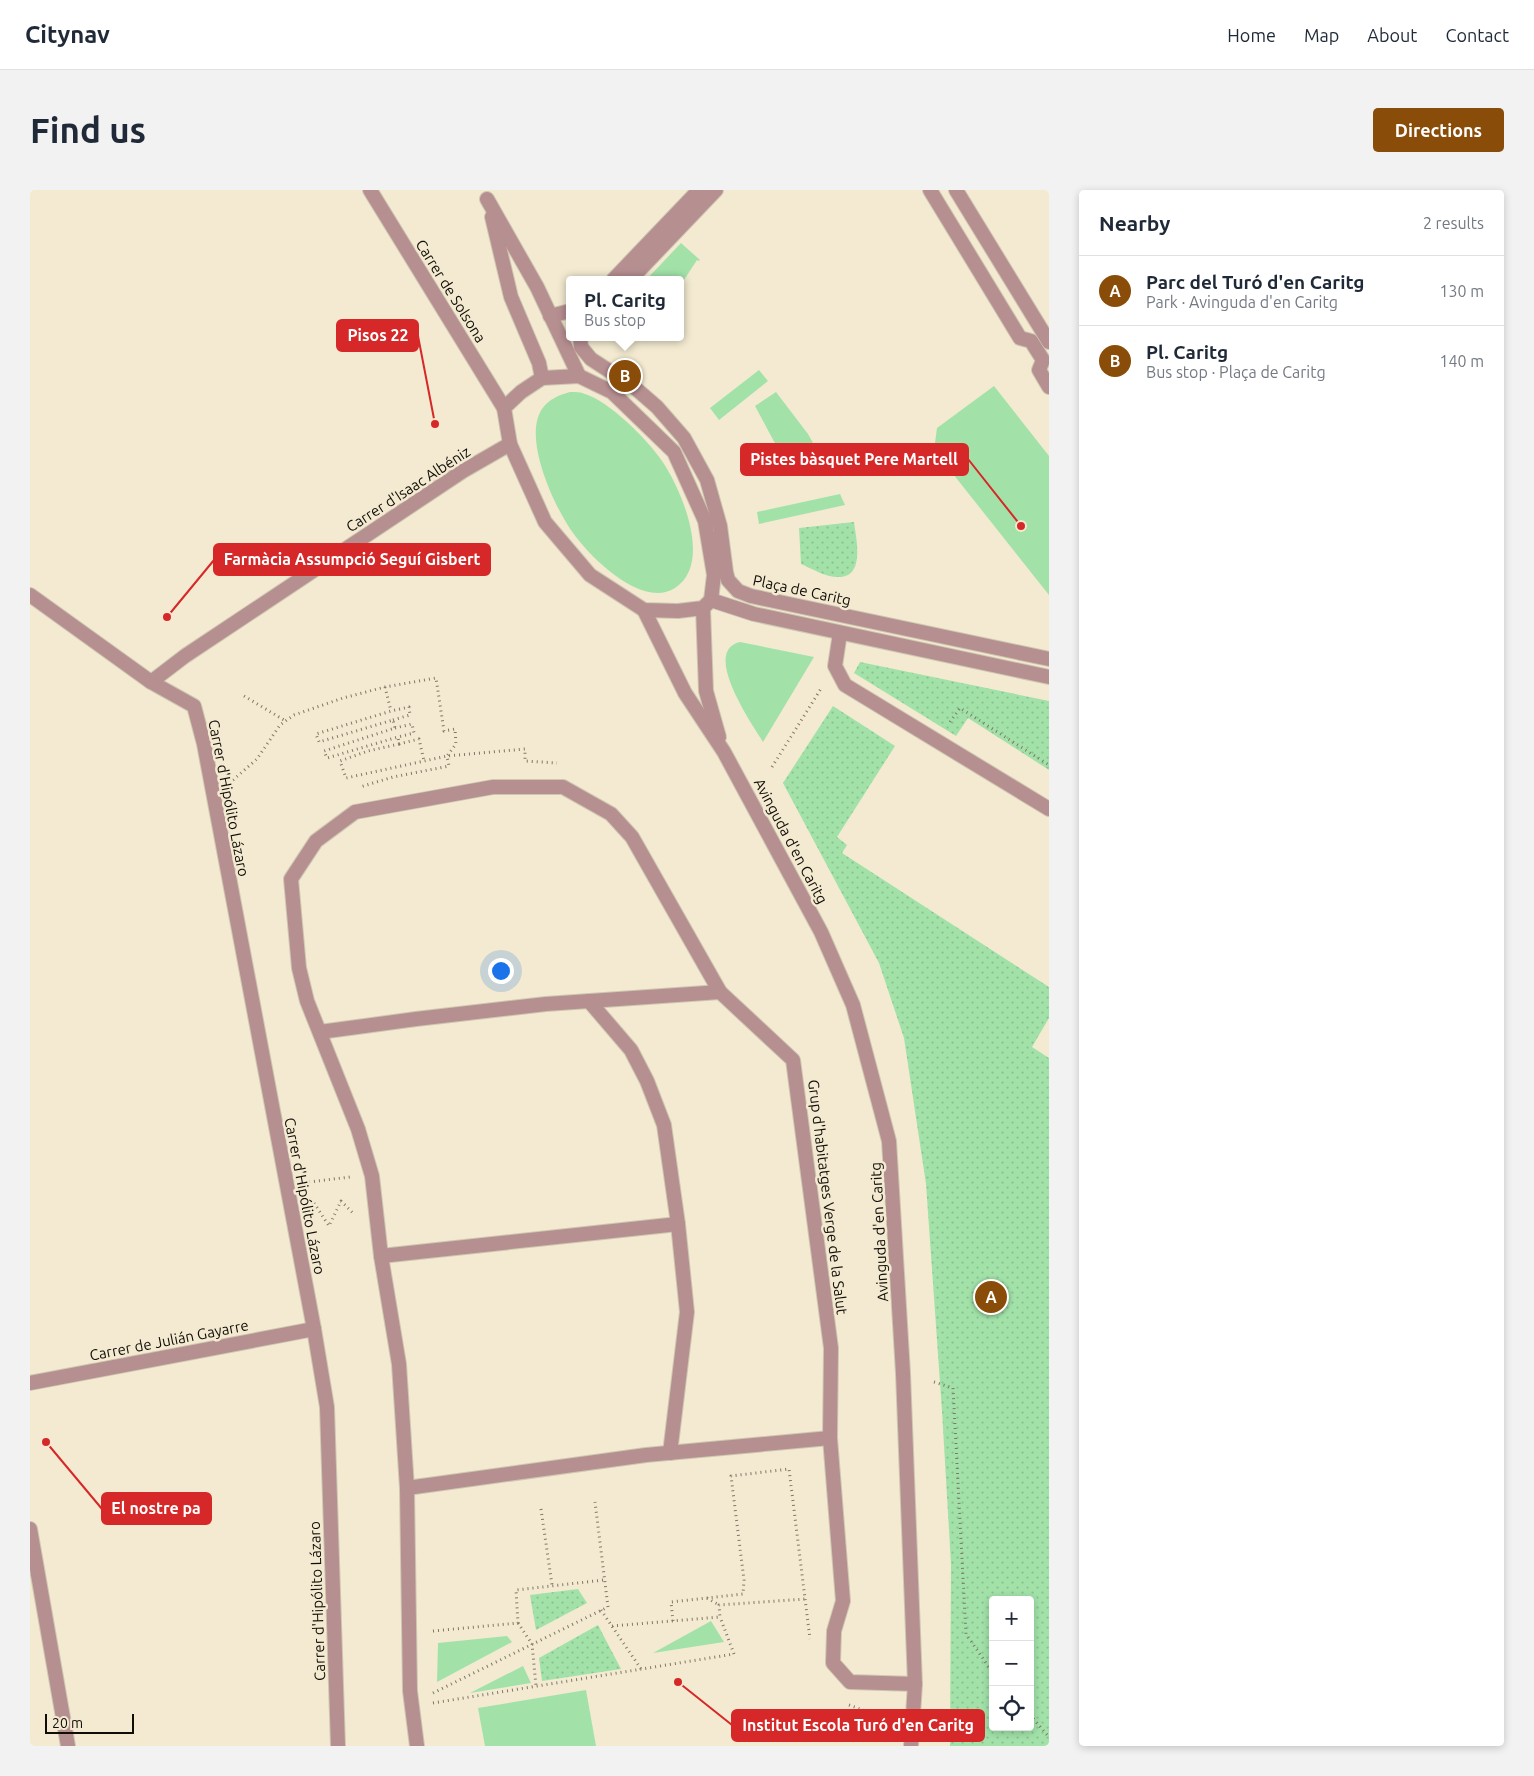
<!DOCTYPE html>
<html lang="en">
<head>
<meta charset="utf-8">
<style>
	body { margin:0; font-family:Ubuntu,sans-serif; background:#f2f2f3; color:#1f2937 }
	.controls { position:absolute; right:15px; bottom:15px; display:grid; overflow:hidden; border-radius:5px; box-shadow:0 2px 8px #0003 }
	.controls button { width:45px; height:45px; display:grid; place-items:center; padding:0; border:0; border-bottom:1px solid #e0e1e3; background:#fff; color:#1f2937; font:25px sans-serif }
	.scale { position:absolute; left:15px; bottom:12px; width:89px; box-sizing:border-box; padding-left:5px; border:2px solid #110d06; border-top:0; font-size:14px; line-height:18px; white-space:nowrap; color:#110d06; -webkit-text-stroke:4px #f3ead1; paint-order:stroke }
	.you { position:absolute; left:470px; top:780px; width:18px; height:18px; margin:-12px; border:4px solid #fff; border-radius:50%; background:#1a73e8; box-shadow:0 0 0 8px #1a73e833 }
	.badge { display:grid; place-items:center; width:32px; height:32px; border-radius:50%; background:#894d09; color:#fff; font-size:16px; font-weight:700 }
	.pin { position:absolute; translate:-50% -50%; border:2px solid #fff; box-shadow:0 1px 5px #0006 }
	.popup { position:absolute; left:536px; top:86px; width:118px; height:65px; box-sizing:border-box; display:grid; place-content:center; border-radius:5px; background:#fff; filter:drop-shadow(0 1px 4px #0005); font-size:16px; white-space:nowrap; color:#747a83 }
	.popup b { font-size:19px; color:#1f2937 }
	.popup::after { content:''; position:absolute; left:50%; top:100%; margin-left:-10px; border:10px solid transparent; border-top-color:#fff }
	.list { margin:0; padding:0; list-style:none }
	h2 { display:flex; justify-content:space-between; align-items:center; height:65px; margin:0; padding:0 20px; font-size:21px }
	h2 small { font-size:16px; font-weight:400; color:#747a83 }
	.list li { display:grid; grid-template-columns:32px 1fr auto; gap:15px; align-items:center; box-sizing:border-box; height:70px; padding:0 20px; border-top:1px solid #e0e1e3 }
	.list b { display:block; font-size:19px; white-space:nowrap }
	.list p { margin:0; font-size:16px; white-space:nowrap; color:#747a83 }
	.list em { font-size:16px; font-style:normal; color:#747a83 }
	.icon { flex:none; width:28px; height:28px; fill:none; stroke:currentColor; stroke-width:2; stroke-linecap:round; stroke-linejoin:round }
	.map { position:relative; flex:none; width:1019px; height:1556px; overflow:hidden; border-radius:5px }
	header { display:flex; align-items:center; gap:30px; box-sizing:border-box; height:70px; padding:0 25px; background:#fff; border-bottom:1px solid #e0e1e3 }
	header strong { font-size:24px }
	nav { display:flex; gap:28px; margin-inline-start:auto; font-size:18px }
	.intro { display:flex; align-items:center; justify-content:space-between; box-sizing:border-box; height:120px; padding:0 30px }
	h1 { margin:0; font-size:35px }
	.button { padding:12px 22px; border-radius:5px; background:#894d09; color:#fff; font-size:18px; font-weight:700 }
	main { display:flex; gap:30px; padding:0 30px }
	aside { flex:1; background:#fff; border-radius:5px; box-shadow:0 2px 8px #0003 }
	.map>svg:first-child { display:block }
	.park { fill:url(#park-dots); fill-rule:evenodd }
	.garden { fill:#a2e2a9 }
	.lines { fill:none; stroke-linecap:round; stroke-linejoin:round }
	.service-casing { stroke:#cfc7b1; stroke-width:16 }
	.pedestrian-casing { stroke:#cfc7b1; stroke-width:16 }
	.minor-casing { stroke:#cfc7b1; stroke-width:16 }
	.tertiary-casing { stroke:#cfc7b1; stroke-width:16 }
	.path { stroke:#7e7868; stroke-width:3; stroke-dasharray:1 4; stroke-linecap:butt }
	.service { stroke:#b68f91; stroke-width:14 }
	.pedestrian { stroke:#b68f91; stroke-width:14 }
	.minor { stroke:#b68f91; stroke-width:14 }
	.tertiary { stroke:#b68f91; stroke-width:14 }
	.labels { text-anchor:middle; dominant-baseline:central; stroke-width:5; stroke-linejoin:round; paint-order:stroke }
	.street-label { font-size:15px; fill:#110d06; stroke:#f3ead1 }
	.leader { fill:none; stroke:#d62828; stroke-width:2 }
	.callout-dot { fill:#d62828; stroke:#f3ead1; stroke-width:2 }
	.callout { fill:#d62828; stroke:#d62828; stroke-width:2 }
	.callout-label { font-size:16px; text-anchor:middle; font-weight:bold; fill:#fff }
</style>
</head>
<body>
<header>
<strong>Citynav</strong>
<nav><a>Home</a><a>Map</a><a>About</a><a>Contact</a></nav>
</header>
<div class="intro"><h1>Find us</h1><a class="button">Directions</a></div>
<main>
<div class="map">
<svg width="1019" height="1556" viewBox="0 0 1019 1556">
	<defs>
		<pattern id="park-dots" width="8" height="8" patternUnits="userSpaceOnUse" patternTransform="scale(1.25)"><rect width="8" height="8" fill="#a2e2a9"/><path d="M2 2h.1M6 6h.1" fill="none" stroke="#8ac190" stroke-width="1.8" stroke-linecap="round"/></pattern>
	</defs>
	<rect width="100%" height="100%" fill="#f3ead1"/>
	<g class="park">
		<path d="M824,332C826,348 836,388 808,387C795,387 783,379 771,374L769,338Z"/>
		<path d="M830,472L1019,511V580L938,528L926,546L824,483Z"/>
		<path d="M803,516L865,556L807,647L817,655L812,663L1019,797V828L1002,857L1019,868V1556H920L921,1374L912,1221L896,994L874,848L849,773L753,593ZM963,1410H1000V1537H963Z"/>
		<path d="M548,1399L557,1413L506,1440L500,1405Z"/>
		<path d="M568,1435L591,1479L512,1491L509,1468Z"/>
	</g>
	<g class="garden">
		<path d="M651,53L670,70L669,71L667,70L650,96V90H616Z"/>
		<path d="M729,180L738,191L689,230L680,218Z"/>
		<path d="M964,196L1019,266V405L904,260L907,238Z"/>
		<path d="M540,202C545,202 551,202 555,204C579,211 618,250 632,271C652,300 683,374 645,398C612,419 561,368 543,343C525,318 492,248 512,219C519,209 529,205 540,202Z"/>
		<path d="M746,202L778,244L795,274L759,285L748,259L725,216Z"/>
		<path d="M810,304L815,315L729,334L727,322Z"/>
		<path d="M710,452L784,467L733,552C722,534 671,461 710,452Z"/>
		<path d="M681,1431L694,1452L623,1463Z"/>
		<path d="M477,1446L482,1452L407,1492L408,1453Z"/>
		<path d="M493,1476L501,1493L440,1503Z"/>
		<path d="M556,1500L566,1556H455L448,1518Z"/>
	</g>
	<g class="lines">
		<defs>
			<g id="service">
				<path d="M810,443L805,476L815,495L1019,619"/>
				<path d="M559,811L601,860L617,891L634,935L648,1034L657,1122L640,1263"/>
				<path d="M290,842L386,829L516,814L690,802"/>
				<path d="M351,1066L648,1034"/>
				<path d="M377,1298L616,1265L800,1248"/>
				<path d="M387,1556L380,1501L377,1298L369,1174L351,1066L342,986L328,939L277,811L269,778L261,689L286,651L325,622L463,597H533L581,624L602,647L690,802L763,870L801,1158L800,1248L813,1411L804,1441L803,1473L820,1492L885,1494"/>
			</g>
			<g id="pedestrian">
				<path d="M900,0L990,148L1001,151L1013,170L1009,180L1019,197"/>
				<path d="M600,90L686,0"/>
				<path d="M550,147L551,157L561,169L604,197L627,217L654,248L677,290L690,336L696,382L698,390L708,401L721,406L1019,469"/>
			</g>
			<g id="minor">
				<path d="M340,0L474,218"/>
				<path d="M926,0L1019,152"/>
				<path d="M583,90L669,0"/>
				<path d="M520,126L540,121"/>
				<path d="M0,405L121,492L164,516L174,554L284,1139L297,1217L308,1556"/>
				<path d="M681,410L724,424L1019,487"/>
				<path d="M121,492L155,466L433,281L480,254"/>
				<path d="M0,1193L284,1139"/>
				<path d="M0,1339L38,1556"/>
			</g>
			<g id="tertiary">
				<path d="M457,9L507,97L549,186"/>
				<path d="M462,27L481,107L509,173L512,188"/>
				<path d="M549,186L582,202L644,262L675,331L684,385L681,410L673,418L648,421L614,420L560,385L515,332L480,254L474,218L491,202L512,188Z"/>
				<path d="M673,418L676,501L689,547"/>
				<path d="M614,420L655,503L694,562L791,742L823,815L859,951L873,1183L885,1494L881,1556"/>
			</g>
		</defs>
		<use href="#service" class="service-casing"/>
		<use href="#pedestrian" class="pedestrian-casing"/>
		<use href="#minor" class="minor-casing"/>
		<use href="#tertiary" class="tertiary-casing"/>
		<g class="path">
			<path d="M355,497L361,521"/>
			<path d="M214,506L254,530"/>
			<path d="M363,530L380,525L379,517L361,521L286,544L289,552L363,530L365,538L294,561L297,568L368,547L369,554L338,561L310,571L316,588L417,566L495,559V571L527,573"/>
			<path d="M920,532L930,518L1019,575"/>
			<path d="M365,538L382,534L384,543L368,547"/>
			<path d="M369,554L389,549L394,571"/>
			<path d="M742,577L792,497"/>
			<path d="M203,590L227,569L250,535L264,525L313,508L355,497L406,488L414,541L425,539L426,554L417,566L419,576L363,587L330,597"/>
			<path d="M279,992L320,987"/>
			<path d="M284,1013L299,1036L311,1011L324,1024"/>
			<path d="M904,1192L923,1198L936,1444L963,1483"/>
			<path d="M511,1319L522,1395"/>
			<path d="M677,1408L689,1415"/>
			<path d="M571,1420L611,1479"/>
			<path d="M643,1431L641,1412L713,1404L714,1390L701,1286L759,1279L780,1449"/>
			<path d="M488,1433L502,1454L506,1496"/>
			<path d="M582,1436L690,1427L689,1415L775,1409"/>
			<path d="M403,1441L488,1433L486,1400L574,1390"/>
			<path d="M403,1503L578,1417L565,1312"/>
			<path d="M403,1513L704,1464L690,1427"/>
			<path d="M819,1515L847,1525"/>
			<path d="M1000,1525L1019,1547"/>
		</g>
		<use href="#service" class="service"/>
		<use href="#pedestrian" class="pedestrian"/>
		<use href="#minor" class="minor"/>
		<use href="#tertiary" class="tertiary"/>
	</g>
	<g class="labels">
		<g class="street-label">
			<text transform="translate(421 101) rotate(58)">Carrer de Solsona</text>
			<text transform="translate(378 299) rotate(-33)">Carrer d'Isaac Albéniz</text>
			<text transform="translate(772 400) rotate(12)">Plaça de Caritg</text>
			<text transform="translate(199 608) rotate(79)">Carrer d'Hipólito Lázaro</text>
			<text transform="translate(761 651) rotate(62)">Avinguda d'en Caritg</text>
			<text transform="translate(275 1006) rotate(79)">Carrer d'Hipólito Lázaro</text>
			<text transform="translate(798 1007) rotate(83)">Grup d'habitatges Verge de la Salut</text>
			<text transform="translate(849 1042) rotate(-93)">Avinguda d'en Caritg</text>
			<text transform="translate(139 1150) rotate(-11)">Carrer de Julián Gayarre</text>
			<text transform="translate(287 1411) rotate(-92)">Carrer d'Hipólito Lázaro</text>
		</g>
	</g>
	<path class="leader" d="M405 234L388 146M991 336L938 269M137 427L184 370M16 1252L72 1319M648 1492L702 1535"/>
	<g class="callout-dot">
		<circle cx="405" cy="234" r="5"/>
		<circle cx="991" cy="336" r="5"/>
		<circle cx="137" cy="427" r="5"/>
		<circle cx="16" cy="1252" r="5"/>
		<circle cx="648" cy="1492" r="5"/>
	</g>
	<g class="callout">
		<rect x="307" y="130" width="81" height="31" rx="5"/>
		<rect x="711" y="254" width="227" height="31" rx="5"/>
		<rect x="184" y="354" width="276" height="31" rx="5"/>
		<rect x="72" y="1303" width="109" height="31" rx="5"/>
		<rect x="702" y="1520" width="252" height="31" rx="5"/>
	</g>
	<g class="callout-label">
		<text x="348" y="151">Pisos 22</text>
		<text x="824" y="275">Pistes bàsquet Pere Martell</text>
		<text x="322" y="375">Farmàcia Assumpció Seguí Gisbert</text>
		<text x="126" y="1324">El nostre pa</text>
		<text x="828" y="1541">Institut Escola Turó d'en Caritg</text>
	</g>
</svg>
<div class="controls">
<button>+</button>
<button>−</button>
<button><svg class="icon" aria-label="locate" viewBox="0 0 24 24"><circle cx="12" cy="12" r="6"/><path d="M12 2v4M12 18v4M2 12h4M18 12h4"/></svg></button>
</div>
<div class="scale">20 m</div>
<div class="you"></div>
<div class="pin badge" style="left:961px;top:1107px">A</div>
<div class="pin badge" style="left:595px;top:186px">B</div>
<div class="popup"><b>Pl. Caritg</b>Bus stop</div>
</div>
<aside>
<h2>Nearby<small>2 results</small></h2>
<ul class="list">
<li><span class="badge">A</span><div><b>Parc del Turó d'en Caritg</b><p>Park · Avinguda d'en Caritg</p></div><em>130 m</em></li>
<li><span class="badge">B</span><div><b>Pl. Caritg</b><p>Bus stop · Plaça de Caritg</p></div><em>140 m</em></li>
</ul>
</aside>
</main>
</body>
</html>
